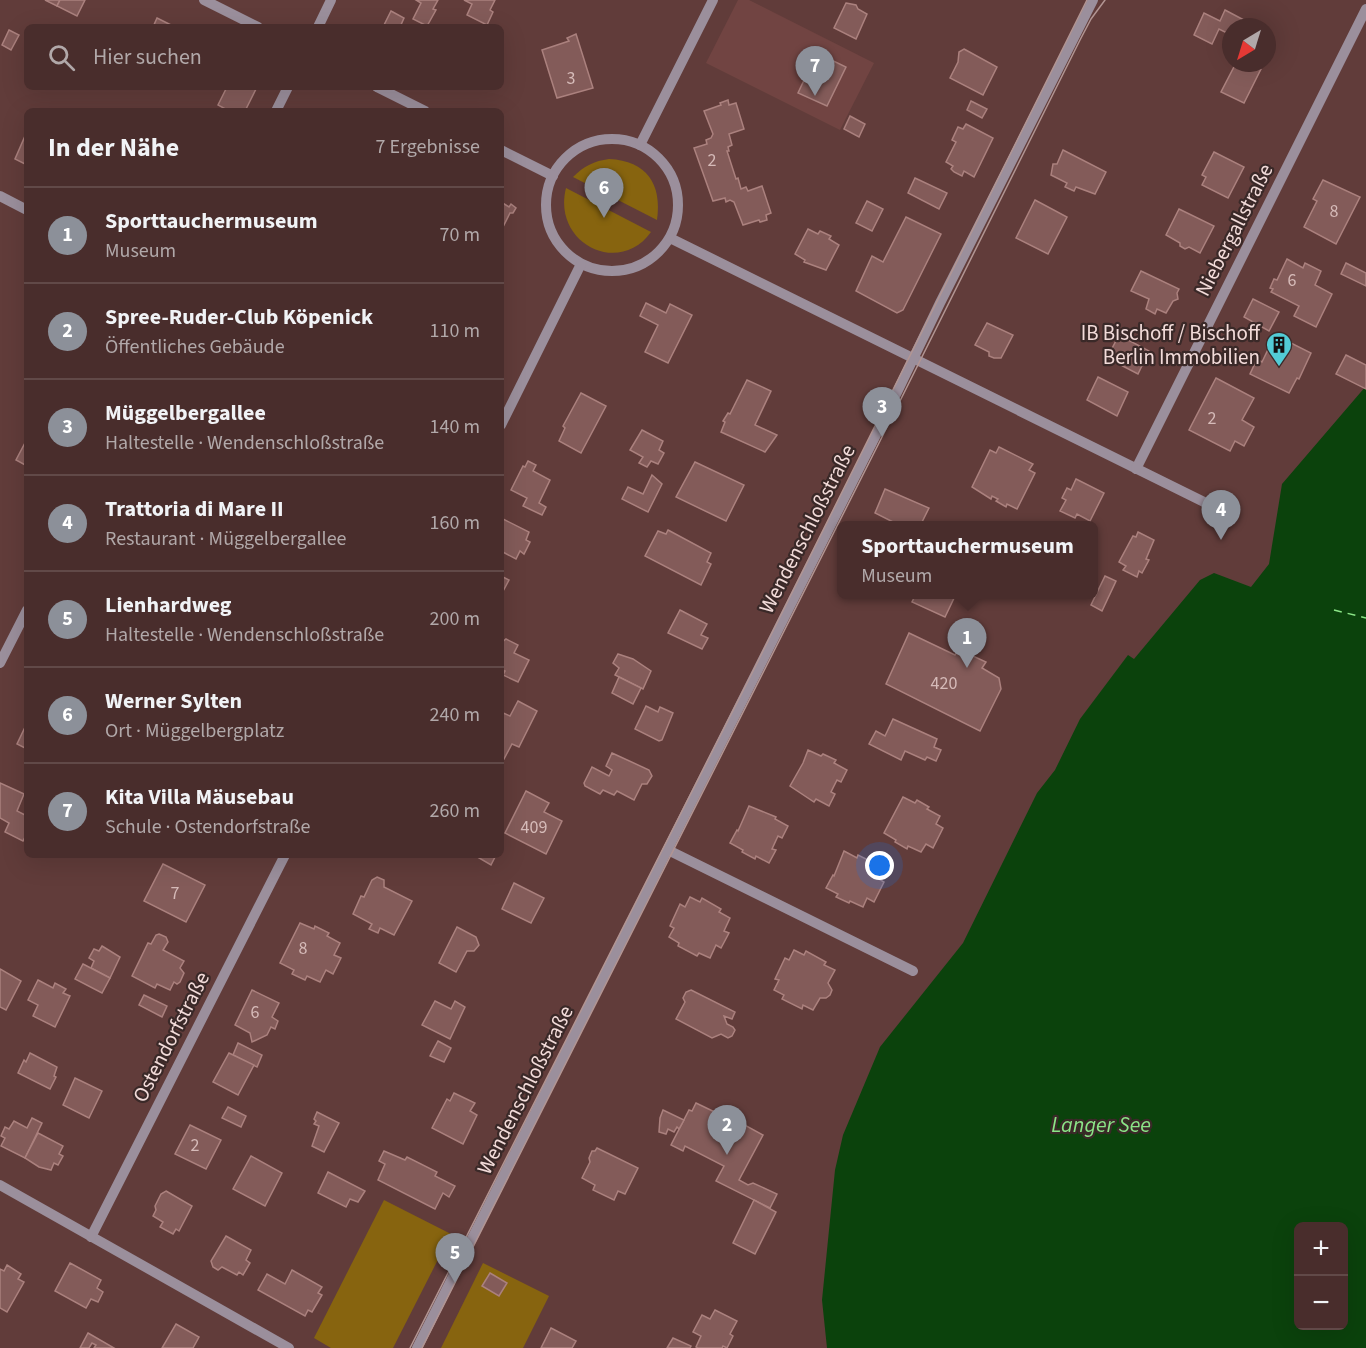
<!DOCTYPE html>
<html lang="de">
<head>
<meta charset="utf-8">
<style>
	body { margin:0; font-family:"Source Sans 3",sans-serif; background:#503534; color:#f1f3f6 }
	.controls { position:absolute; right:18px; bottom:18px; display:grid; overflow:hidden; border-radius:9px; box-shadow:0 6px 24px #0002 }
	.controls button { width:54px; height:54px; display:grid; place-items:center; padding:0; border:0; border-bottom:2px solid #614948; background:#492d2c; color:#f1f3f6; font:30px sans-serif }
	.compass { position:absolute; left:1222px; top:18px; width:54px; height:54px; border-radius:50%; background:#492d2c; box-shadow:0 6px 24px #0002; rotate:218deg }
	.you { position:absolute; left:880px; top:866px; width:21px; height:21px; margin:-15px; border:4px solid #fff; border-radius:50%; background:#1a73e8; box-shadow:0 0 0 9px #1a73e833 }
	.badge { display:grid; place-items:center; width:39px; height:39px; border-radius:50%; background:#8c9099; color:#fff; font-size:20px; font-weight:700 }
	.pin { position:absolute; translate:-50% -50px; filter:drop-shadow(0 2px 3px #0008) }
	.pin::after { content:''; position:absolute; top:32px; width:21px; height:18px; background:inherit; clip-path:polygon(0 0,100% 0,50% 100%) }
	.popup { position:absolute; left:837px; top:521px; width:261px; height:78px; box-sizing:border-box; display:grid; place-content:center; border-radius:9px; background:#492d2c; filter:drop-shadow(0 2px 4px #0005); font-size:20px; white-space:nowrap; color:#b1a8a9 }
	.popup b { font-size:22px; color:#f1f3f6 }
	.popup::after { content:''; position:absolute; left:50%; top:100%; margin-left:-12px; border:12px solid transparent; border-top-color:#492d2c }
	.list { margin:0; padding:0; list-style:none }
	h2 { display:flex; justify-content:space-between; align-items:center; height:78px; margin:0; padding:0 24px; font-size:26px }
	h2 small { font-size:20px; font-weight:400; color:#b1a8a9 }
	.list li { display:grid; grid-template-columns:39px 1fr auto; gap:18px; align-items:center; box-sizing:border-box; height:96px; padding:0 24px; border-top:2px solid #614948 }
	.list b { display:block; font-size:22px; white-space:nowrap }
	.list p { margin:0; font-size:20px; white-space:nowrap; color:#b1a8a9 }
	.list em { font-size:20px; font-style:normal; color:#b1a8a9 }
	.icon { flex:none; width:33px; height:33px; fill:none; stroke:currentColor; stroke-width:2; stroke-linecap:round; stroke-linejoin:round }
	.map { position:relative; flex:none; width:1366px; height:1348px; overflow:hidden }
	.search { position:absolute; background:#492d2c; box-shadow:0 6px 24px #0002; left:24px; top:24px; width:480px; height:66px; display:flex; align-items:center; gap:15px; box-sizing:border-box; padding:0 21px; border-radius:9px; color:#b1a8a9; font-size:22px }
	.panel { position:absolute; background:#492d2c; box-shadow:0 6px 24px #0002; left:24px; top:108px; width:480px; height:750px; border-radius:9px }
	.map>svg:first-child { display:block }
	.built { fill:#714442 }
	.green { fill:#87640f }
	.water { fill:#0b420c; fill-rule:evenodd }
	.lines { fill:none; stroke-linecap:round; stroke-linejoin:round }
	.ferry { stroke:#8be587; stroke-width:1.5; stroke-dasharray:8 6; stroke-linecap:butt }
	.building { fill:#835b59; stroke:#ab817e; stroke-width:1.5 }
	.minor { stroke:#9b8f9c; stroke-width:10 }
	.tram { stroke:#b29593; stroke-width:1.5 }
	.labels { text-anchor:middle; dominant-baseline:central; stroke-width:4.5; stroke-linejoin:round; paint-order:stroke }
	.number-label { font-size:18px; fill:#d6bbb9 }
	.street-label { font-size:21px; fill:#f2dbd9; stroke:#3a2928 }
	.poi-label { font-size:21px; fill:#f2dbd9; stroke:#3a2928; text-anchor:end }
	.water-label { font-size:22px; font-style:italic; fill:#8be587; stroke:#3a2928 }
</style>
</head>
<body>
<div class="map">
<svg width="1366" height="1348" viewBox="0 0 1366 1348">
	<rect width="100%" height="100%" fill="#613c3a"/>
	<path class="built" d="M738,0H749L874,63L840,130L706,63Z"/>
	<g class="green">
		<path d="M609,159C647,161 662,184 657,220L573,177C584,166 594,161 609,159Z"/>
		<path d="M566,188L651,232C619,277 552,243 566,188Z"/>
		<path d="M384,1200L451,1234L393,1348H331L314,1338Z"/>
		<path d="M483,1263L549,1296L523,1348H441Z"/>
	</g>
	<path class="water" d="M1366,386V1348H827L822,1300L835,1170L843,1135L880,1047L963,943L1037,793L1055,770L1080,719L1128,655L1134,659L1200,580L1214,573L1251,587L1269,564L1282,484ZM1298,1226H1344V1326H1298Z"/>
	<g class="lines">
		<path class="ferry" d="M1334,610L1366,618"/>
	</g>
	<g class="building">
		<path d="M45,0H60L57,6Z"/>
		<path d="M60,0H85L77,16L57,6Z"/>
		<path d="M416,0H438L433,9L436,10L427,26L413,19L421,3Z"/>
		<path d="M464,0H495L490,10L493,12L487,25L467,15L472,4Z"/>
		<path d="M846,3L856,5L858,9L867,14L856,39L834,28Z"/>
		<path d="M1225,10L1257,27H1231V35L1219,29L1212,44L1194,35L1204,13L1220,21Z"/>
		<path d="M391,11L404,18L400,27H383Z"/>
		<path d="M157,18L175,27H153Z"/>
		<path d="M9,30L19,35L11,50L2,45Z"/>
		<path d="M576,34L593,88L557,98L542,50L569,41L567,38Z"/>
		<path d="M964,49L997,67L983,95L950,78L958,62L959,52Z"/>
		<path d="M817,53L846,67L827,106L798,93Z"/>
		<path d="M1236,63H1250L1261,69L1244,103L1221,92Z"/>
		<path d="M227,87H257L245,111H229L218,105Z"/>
		<path d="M728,100L729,105L736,103L744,129L729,134L732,145L728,147L729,151H727L736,179L738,178L741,189L746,187L748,191L762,186L771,213L766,215L767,220L760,222L759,220L743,225L734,202L730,200L726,202L725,198L713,201L694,148L707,144L706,140L711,138L713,134L704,111L721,105L720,103Z"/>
		<path d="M971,101L987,109L982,118L967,110Z"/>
		<path d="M850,116L865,124L859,137L844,129Z"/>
		<path d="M966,124L993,138L974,177L964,171L962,176L954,172L951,169L953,166L946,162L956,142L952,140L958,127L963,129Z"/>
		<path d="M25,136L27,137V165L15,159Z"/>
		<path d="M1063,150L1106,172L1095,194L1076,187L1074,191L1065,187L1067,183L1051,175L1053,164H1057Z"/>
		<path d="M1214,152L1244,167L1228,198L1202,185L1206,177L1202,175Z"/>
		<path d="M915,178L947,193L939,209L908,193Z"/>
		<path d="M1323,180L1360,197L1336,244L1304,227L1317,201L1313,199Z"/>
		<path d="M1035,200L1067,217L1048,254L1016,238Z"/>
		<path d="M867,201L883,209L872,231L856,223Z"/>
		<path d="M501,202L509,207L511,204L516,208L513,213H510L501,231Z"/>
		<path d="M1179,209L1214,226L1200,253L1189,247L1185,249L1180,246V243L1166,235Z"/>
		<path d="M906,217L941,234L903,310L897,313L856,291L872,256L883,262Z"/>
		<path d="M808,229L818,234L820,231L831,236L829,239L839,245L826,270L804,262L805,260L795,254Z"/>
		<path d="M1287,259L1303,268L1305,263L1321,271L1315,285L1332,294L1316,327L1294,316L1299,306L1271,292L1273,289L1270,288L1274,279L1277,280Z"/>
		<path d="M1346,263L1366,273V286L1341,274Z"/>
		<path d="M1141,271L1179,289L1177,293L1178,299L1173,301L1166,313L1157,309L1155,314L1146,309L1149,299L1131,291Z"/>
		<path d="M1253,299L1279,312L1269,331L1244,317Z"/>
		<path d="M646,303L666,313L670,304L692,315L668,363L645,352L658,325L640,316Z"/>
		<path d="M987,323L1013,335L1001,358H994L989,356V352L975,345Z"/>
		<path d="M1119,335L1149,351L1138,374L1107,358Z"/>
		<path d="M1275,335L1311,353L1299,379L1297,378L1289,393L1250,374L1257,359L1262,362Z"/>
		<path d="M1346,355L1366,365V389L1336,374Z"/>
		<path d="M1098,377L1128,392L1117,416L1087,400Z"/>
		<path d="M1216,378L1254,398L1242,420L1254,427L1244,446L1235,441L1230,451L1189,430Z"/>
		<path d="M747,380L771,391L755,425L777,435L765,452L721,432L725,422L723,421L728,413L730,414Z"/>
		<path d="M581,393L606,406L581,453L559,441L565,428L563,426Z"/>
		<path d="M642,430L663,441L659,450L664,453L658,464L651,461L647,467L639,463L643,457L630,450Z"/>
		<path d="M27,439V466L16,460Z"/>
		<path d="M999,447L1033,464L1029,470L1035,473L1017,509L1007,504L1006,507L996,501L998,499L992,496L991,499L972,487L990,450L996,453Z"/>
		<path d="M528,461L536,465L533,471L550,480L539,503L546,507L542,515L523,506L527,498L511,490L523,466L525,467Z"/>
		<path d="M695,462L744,485L726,521L676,497Z"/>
		<path d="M652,475L662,484L648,512L622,499L628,487L643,494Z"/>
		<path d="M1076,479L1104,493L1090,521L1077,514L1075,518L1060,511L1066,500L1062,498L1067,488L1071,490Z"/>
		<path d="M885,489L929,508L920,526L910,522L908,526H894L895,523L875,513Z"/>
		<path d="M501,518L529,532L526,540L530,542L524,554L520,551L516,559L501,551Z"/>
		<path d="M668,530L711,553L707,562L711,564L701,585L645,556L658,531L666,534Z"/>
		<path d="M1138,532L1154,540L1146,559L1149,560L1142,573L1139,571L1137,577L1123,570L1126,566L1119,562L1133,536L1136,537Z"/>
		<path d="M501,576L509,580L501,595Z"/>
		<path d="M1105,576L1116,581L1102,611L1091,605Z"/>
		<path d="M916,594H956L945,617L912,602Z"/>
		<path d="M680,610L707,624L701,635L708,638L702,649L668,633Z"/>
		<path d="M909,633L955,655L958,649L986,662L982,668L999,678L1001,689L980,731L886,684Z"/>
		<path d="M506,639L518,645L514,653L529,660L518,682L503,675L505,671L501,669V643Z"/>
		<path d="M618,654L633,659L651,671L643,689L615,675L619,668L613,663Z"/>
		<path d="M619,677L641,688L633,704L612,693Z"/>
		<path d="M518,701L537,711L519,747L512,744L504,759L501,757V712L510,716Z"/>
		<path d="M646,706L658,712L660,707L673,713L662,740L659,741L635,729Z"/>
		<path d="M893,719L937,739L934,747L941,750L936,761L927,757L925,760L905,751L901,760L869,744L876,731L885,736Z"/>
		<path d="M27,723V749L17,744Z"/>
		<path d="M808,750L821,756L823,754L836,760L834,763L847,770L841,782L837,780L831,792L835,794L829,806L816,799L814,802L790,786L803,763Z"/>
		<path d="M612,753L649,770L652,776L647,784H642L634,800L617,791L614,795L603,790L600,794L585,786L584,783L592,767L609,776L612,770L606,766Z"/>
		<path d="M0,783L24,794L17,811L27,816V833L23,841L5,832L9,823L0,818Z"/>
		<path d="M526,791L549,803L544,812L562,821L546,854L505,833Z"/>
		<path d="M903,797L915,803L917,800L929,807L927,809L940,816L936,824L943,828L933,848L926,844L921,852L908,846L907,849L895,842L896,840L884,833Z"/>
		<path d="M749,806L776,817L775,819L788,826L782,838L778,836L772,849L776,850L769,863L756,856L755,859L742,852L743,850L730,843L737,830L738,831Z"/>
		<path d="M844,851L857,858L858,855L870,861L869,864L881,870L877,878L884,882L874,902L867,898L863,907L850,901L849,903L836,897L838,894L826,888L833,875L834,876Z"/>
		<path d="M474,855H496L491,865Z"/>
		<path d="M163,864L205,885L186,922L144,901Z"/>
		<path d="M377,877L384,880V887L412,901L394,935L380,928L378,933L369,929L372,924L353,914L361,896L364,897L372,880Z"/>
		<path d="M514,883L544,898L531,923L502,909Z"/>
		<path d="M690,897L700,902L702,898L721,909L719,912L730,918L724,931L729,933L721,948L716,945L710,958L699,953L697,956L678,946L679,943L669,937L674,928L670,926L680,904L685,907Z"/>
		<path d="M300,923L314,929L315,926L329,933L327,936L340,943L334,955L341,958L333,974L326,970L320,982L307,976L305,980L292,974L294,970L280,963Z"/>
		<path d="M457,927L476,937L479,945L474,951H467L456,972L439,963Z"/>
		<path d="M159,934L166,937L168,942L163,950L184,961L180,968L184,973L180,982L177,984L174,982L170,990L157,984L155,988L132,976L148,943L151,944L156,935Z"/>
		<path d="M102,946L120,957L110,978L91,968L94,961L89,958L94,949L99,951Z"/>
		<path d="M794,950L804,955L806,951L826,962L824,965L835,970L828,983L832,990L830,995L826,998H820L813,1010L803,1005L802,1009L782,999L784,995L774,990L779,980L775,979L785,958L789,960Z"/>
		<path d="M83,964L110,978L102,993L75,979Z"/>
		<path d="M0,969L21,981L6,1010L0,1007Z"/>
		<path d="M38,980L53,988L55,983L66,989L63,993L70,996L55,1027L33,1016L38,1005L28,1000Z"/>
		<path d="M252,990L279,1003L272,1017L278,1021L275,1029L271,1027L267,1035L252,1042L250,1033L235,1025Z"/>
		<path d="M691,990L735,1012L732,1019L724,1016L727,1024L733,1027L735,1030L732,1036L728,1038L721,1034L712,1038L676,1019L685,1002L683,998L686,992Z"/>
		<path d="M144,995L167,1006L162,1017L139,1005Z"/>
		<path d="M435,1001L451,1009L455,1001L465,1007L450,1039L422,1025Z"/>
		<path d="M438,1041L451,1048L444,1062L430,1056Z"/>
		<path d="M238,1043L262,1055L257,1067L233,1055Z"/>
		<path d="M30,1053L57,1067L54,1076L56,1077L50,1089L18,1073L24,1060L26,1062Z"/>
		<path d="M229,1053L254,1065L238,1095L213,1082Z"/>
		<path d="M75,1078L102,1091L89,1118L63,1105Z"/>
		<path d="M454,1093L475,1103L470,1111L477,1115L463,1144L432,1128L447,1099L450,1101Z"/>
		<path d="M696,1103L725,1117H736L739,1122L763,1135L739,1180L748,1185L753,1183L777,1194L770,1208L716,1181L724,1166L685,1146L683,1151L671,1145L689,1110L692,1111Z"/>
		<path d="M228,1107L246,1116L241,1127L222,1118Z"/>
		<path d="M663,1110L684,1120L679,1129L677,1127L674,1132L668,1129L666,1134L659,1132L660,1118Z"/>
		<path d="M317,1112L339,1123L324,1152L312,1146L319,1126L314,1124L316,1121L314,1119Z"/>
		<path d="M32,1118L42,1123L25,1158L1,1146L5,1138L1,1136L5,1127L9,1129L14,1121L27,1128Z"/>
		<path d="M190,1125L221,1140L206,1169L175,1154Z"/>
		<path d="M38,1133L63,1146L59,1154L63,1156L58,1165L54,1163L51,1170L39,1167L25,1158Z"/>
		<path d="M597,1148L638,1168L625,1194L618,1191L614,1200L593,1190L595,1185L582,1178L590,1162L589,1158L592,1151H595Z"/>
		<path d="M384,1151L405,1160L407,1157L437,1172L435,1176L455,1186L449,1197L443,1193L435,1209L378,1180L385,1164L379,1161Z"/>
		<path d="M251,1156L282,1173L265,1206L233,1189Z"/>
		<path d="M328,1172L365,1191L358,1202L350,1199L346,1207L318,1193Z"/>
		<path d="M166,1191L192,1206L179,1231L176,1229L173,1234L160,1227L163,1222L153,1216L156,1210L155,1206L161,1194Z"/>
		<path d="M754,1200L776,1212L755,1254L733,1243Z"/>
		<path d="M226,1236L251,1250L246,1260L250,1263L243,1275L239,1272L237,1275L222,1267L218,1270L213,1267L211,1261Z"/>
		<path d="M70,1263L101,1280L97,1288L103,1292L98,1302L91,1299L86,1308L55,1291Z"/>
		<path d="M7,1265L21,1274L18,1279L24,1282L7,1312L0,1308V1269L4,1271Z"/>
		<path d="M292,1270L322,1287L318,1293L322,1295L312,1312L308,1310L305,1316L258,1290L267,1274L285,1284Z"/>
		<path d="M490,1273L507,1283L499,1296L482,1286Z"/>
		<path d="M715,1310L737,1321L730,1334L733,1336L727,1348L723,1346L722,1348H698L696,1347L701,1336L693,1332L702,1315L710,1319Z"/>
		<path d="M176,1324L199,1337L193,1348H162Z"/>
		<path d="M551,1328L576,1341L572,1348H541Z"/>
		<path d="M88,1333L114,1348H94L96,1345L92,1343L89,1348H80Z"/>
		<path d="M673,1338L691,1346L690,1348H667Z"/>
	</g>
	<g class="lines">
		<g class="minor">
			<path d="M204,0L258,27"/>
			<path d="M318,27L331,0"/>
			<path d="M377,87L425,111"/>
			<path d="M276,111L288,87"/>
			<circle cx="612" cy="205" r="66"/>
			<path d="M640,145L713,0"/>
			<path d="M501,150L553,176"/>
			<path d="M0,196L27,210"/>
			<path d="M670,238L1204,502"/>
			<path d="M501,425L581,264"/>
			<path d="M1136,469L1366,9"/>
			<path d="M0,663L27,610"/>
			<path d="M668,850L913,971"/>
			<path d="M0,1185L289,1348"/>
			<path d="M91,1237L285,855"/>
			<path d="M417,1348L887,413L940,303L1093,0"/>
		</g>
		<g class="tram">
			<path d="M410,1348L754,669L1087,0"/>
			<path d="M422,1348L882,437L1080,40L1091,19L1105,0"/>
		</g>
	</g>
	<defs>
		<symbol id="building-pin" viewBox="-11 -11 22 30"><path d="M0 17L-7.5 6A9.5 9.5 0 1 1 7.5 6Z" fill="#52ccd6" stroke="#3a2928"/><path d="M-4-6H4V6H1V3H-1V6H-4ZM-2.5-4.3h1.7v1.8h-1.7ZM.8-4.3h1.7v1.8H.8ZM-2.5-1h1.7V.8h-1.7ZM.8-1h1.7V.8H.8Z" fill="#111"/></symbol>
	</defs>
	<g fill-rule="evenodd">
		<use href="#building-pin" x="1264" y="330" width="30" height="40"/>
	</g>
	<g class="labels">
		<g class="number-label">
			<text x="571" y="78">3</text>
			<text x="712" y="160">2</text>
			<text x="1334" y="211">8</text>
			<text x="1292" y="280">6</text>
			<text x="1212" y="418">2</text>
			<text x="944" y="683">420</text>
			<text x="534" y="827">409</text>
			<text x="175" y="893">7</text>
			<text x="303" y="948">8</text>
			<text x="255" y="1012">6</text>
			<text x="195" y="1145">2</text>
		</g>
		<g class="street-label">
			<text transform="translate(1234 230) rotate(-63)">Niebergallstraße</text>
			<text transform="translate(807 529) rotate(-63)">Wendenschloßstraße</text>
			<text transform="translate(171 1037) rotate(-63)">Ostendorfstraße</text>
			<text transform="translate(525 1090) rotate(-63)">Wendenschloßstraße</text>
		</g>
		<g class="poi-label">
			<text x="1260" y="333">IB Bischoff / Bischoff<tspan x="1260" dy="24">Berlin Immobilien</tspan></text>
		</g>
		<g class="water-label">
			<text x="1101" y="1125">Langer See</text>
		</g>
	</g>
</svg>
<div class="controls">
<button>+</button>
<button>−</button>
</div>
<svg class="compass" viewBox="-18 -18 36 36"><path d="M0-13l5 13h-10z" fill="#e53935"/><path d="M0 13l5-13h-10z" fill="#b1a8a9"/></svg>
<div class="you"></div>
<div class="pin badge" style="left:967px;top:668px">1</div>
<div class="popup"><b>Sporttauchermuseum</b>Museum</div>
<div class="pin badge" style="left:727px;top:1155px">2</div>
<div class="pin badge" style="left:882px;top:437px">3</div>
<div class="pin badge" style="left:1221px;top:540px">4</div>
<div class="pin badge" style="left:455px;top:1283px">5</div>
<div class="pin badge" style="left:604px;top:218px">6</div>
<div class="pin badge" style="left:815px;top:96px">7</div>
<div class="search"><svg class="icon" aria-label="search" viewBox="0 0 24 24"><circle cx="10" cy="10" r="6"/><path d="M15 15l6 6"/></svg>Hier suchen</div>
<section class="panel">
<h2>In der Nähe<small>7 Ergebnisse</small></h2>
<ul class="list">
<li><span class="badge">1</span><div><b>Sporttauchermuseum</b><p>Museum</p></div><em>70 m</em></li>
<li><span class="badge">2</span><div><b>Spree-Ruder-Club Köpenick</b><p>Öffentliches Gebäude</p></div><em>110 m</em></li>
<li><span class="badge">3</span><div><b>Müggelbergallee</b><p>Haltestelle · Wendenschloßstraße</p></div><em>140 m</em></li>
<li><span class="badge">4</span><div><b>Trattoria di Mare II</b><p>Restaurant · Müggelbergallee</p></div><em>160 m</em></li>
<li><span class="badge">5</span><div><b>Lienhardweg</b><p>Haltestelle · Wendenschloßstraße</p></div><em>200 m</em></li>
<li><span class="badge">6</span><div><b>Werner Sylten</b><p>Ort · Müggelbergplatz</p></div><em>240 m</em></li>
<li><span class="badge">7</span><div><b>Kita Villa Mäusebau</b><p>Schule · Ostendorfstraße</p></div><em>260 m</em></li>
</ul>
</section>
</div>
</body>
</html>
